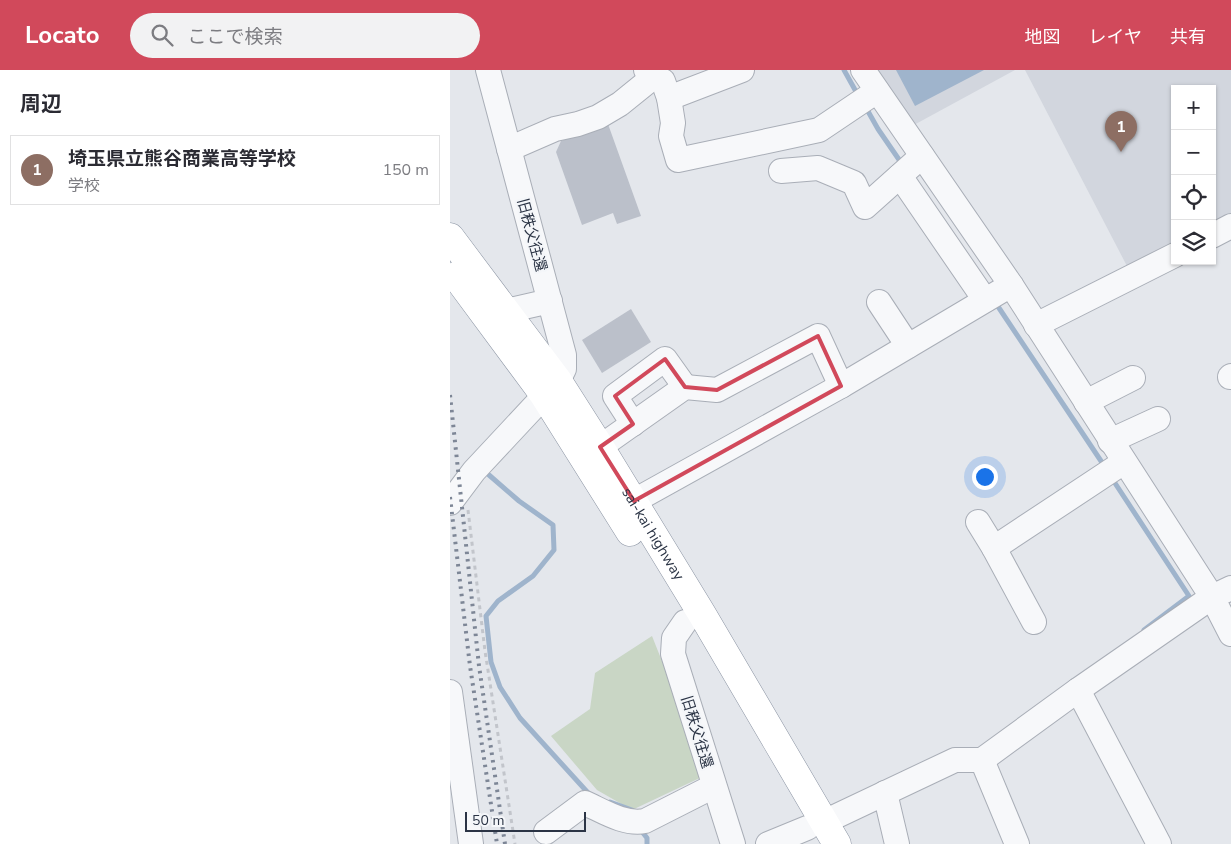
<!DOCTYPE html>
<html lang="ja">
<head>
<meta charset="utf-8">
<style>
	body { margin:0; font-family:"Nunito Sans","Noto Sans JP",sans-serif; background:#f2f2f3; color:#2b2b33 }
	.controls { position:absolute; right:15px; top:15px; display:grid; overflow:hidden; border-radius:0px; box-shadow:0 1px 4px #0004 }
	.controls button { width:45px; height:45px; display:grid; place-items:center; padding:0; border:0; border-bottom:1px solid #e1e1e2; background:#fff; color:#2b2b33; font:25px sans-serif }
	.scale { position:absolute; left:15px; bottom:12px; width:121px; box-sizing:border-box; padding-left:5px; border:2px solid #2b3445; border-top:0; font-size:14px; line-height:18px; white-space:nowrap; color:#2b3445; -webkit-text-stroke:4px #f4f6f9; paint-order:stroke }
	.you { position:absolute; left:534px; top:406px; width:18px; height:18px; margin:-12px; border:4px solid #fff; border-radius:50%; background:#1a73e8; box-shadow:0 0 0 8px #1a73e833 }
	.badge { display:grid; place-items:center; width:32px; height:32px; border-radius:50%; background:#d1495b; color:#fff; font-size:16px; font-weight:700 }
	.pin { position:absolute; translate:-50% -41px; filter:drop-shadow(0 1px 2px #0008) }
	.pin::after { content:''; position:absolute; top:26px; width:18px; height:15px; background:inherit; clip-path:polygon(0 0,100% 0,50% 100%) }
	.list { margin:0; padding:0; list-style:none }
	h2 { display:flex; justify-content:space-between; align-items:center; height:65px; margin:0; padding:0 20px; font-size:21px }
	h2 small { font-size:16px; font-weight:400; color:#7c7c81 }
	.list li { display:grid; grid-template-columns:32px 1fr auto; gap:15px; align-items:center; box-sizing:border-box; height:70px; margin:0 10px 10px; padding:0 10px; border:1px solid #e1e1e2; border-radius:0px }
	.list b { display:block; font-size:19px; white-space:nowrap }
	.list p { margin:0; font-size:16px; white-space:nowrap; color:#7c7c81 }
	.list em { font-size:16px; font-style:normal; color:#7c7c81 }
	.icon { flex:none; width:28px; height:28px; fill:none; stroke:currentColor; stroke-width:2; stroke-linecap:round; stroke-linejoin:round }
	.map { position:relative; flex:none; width:781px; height:774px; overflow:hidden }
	header { display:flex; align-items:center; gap:30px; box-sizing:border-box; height:70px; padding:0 25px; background:#d1495b; color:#fff }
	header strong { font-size:24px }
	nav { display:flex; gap:28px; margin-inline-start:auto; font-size:18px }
	.search { width:350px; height:45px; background:#f2f2f3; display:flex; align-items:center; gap:12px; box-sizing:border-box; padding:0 18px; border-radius:28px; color:#7c7c81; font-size:19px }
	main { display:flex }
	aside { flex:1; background:#fff }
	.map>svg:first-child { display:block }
	.built { fill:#d2d6de }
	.green { fill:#c9d6c5 }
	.water { fill:#9fb4cc }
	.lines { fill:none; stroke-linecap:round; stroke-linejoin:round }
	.stream { stroke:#9fb4cc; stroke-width:5 }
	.building { fill:#bbc0ca }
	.minor-casing { stroke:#a9aeb7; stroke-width:26 }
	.highway-casing { stroke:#8b94a3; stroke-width:29 }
	.path { stroke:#c2c5cb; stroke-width:3; stroke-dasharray:4 4; stroke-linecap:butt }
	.minor { stroke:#f7f8fa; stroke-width:24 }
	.highway { stroke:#fff; stroke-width:28 }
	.rail { stroke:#7d8696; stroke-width:4; stroke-dasharray:2.5 5; stroke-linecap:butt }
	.marked { fill:none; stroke:#d1495b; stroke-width:4; stroke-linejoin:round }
	.labels { text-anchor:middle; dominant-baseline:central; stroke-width:4.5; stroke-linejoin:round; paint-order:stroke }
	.street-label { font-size:15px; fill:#2b3445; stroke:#f4f6f9 }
</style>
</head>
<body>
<header>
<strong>Locato</strong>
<div class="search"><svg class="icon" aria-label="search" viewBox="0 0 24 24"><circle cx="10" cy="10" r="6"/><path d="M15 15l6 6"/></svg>ここで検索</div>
<nav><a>地図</a><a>レイヤ</a><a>共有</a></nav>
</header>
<main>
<aside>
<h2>周辺<small></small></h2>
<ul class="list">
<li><span class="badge" style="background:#8d6e63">1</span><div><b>埼玉県立熊谷商業高等学校</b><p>学校</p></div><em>150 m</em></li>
</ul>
</aside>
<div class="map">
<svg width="781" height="774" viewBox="0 0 781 774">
	<rect width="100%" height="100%" fill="#e4e7ec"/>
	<g class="built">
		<path d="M428,0H565L462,56Z"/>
		<path d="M575,0H781V145L762,155V19H725V174L678,198Z"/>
	</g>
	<path class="green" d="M202,566L233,644L254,706L182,740L147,720L101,666L140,639L145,603Z"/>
	<path class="water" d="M446,0H534L465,36Z"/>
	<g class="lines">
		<g class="stream">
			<path d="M394,0L409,27"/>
			<path d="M415,36L428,59L452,94"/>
			<path d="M545,232L655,397"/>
			<path d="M39,405L69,431L103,455L104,480L83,506L48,531L36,546L41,592L50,617L70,648L140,725"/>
			<path d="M661,407L739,526L694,560"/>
			<path d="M160,732L182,740"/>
			<path d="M190,759L197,768V774"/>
		</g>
	</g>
	<g class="building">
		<path d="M158,54L191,146L167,154L163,143L132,155L106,82L111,71Z"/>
		<path d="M181,239L201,272L152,303L132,270Z"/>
	</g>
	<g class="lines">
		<defs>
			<g id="minor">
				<path d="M196,0L201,9L213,11L219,28L223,53L221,66L228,90L369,60L427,21"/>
				<path d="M219,28L292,0"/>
				<path d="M59,79L105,59L128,54L148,47L170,34L201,9"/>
				<path d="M331,101L368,98L404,113L415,137L472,86"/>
				<path d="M450,106L535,230"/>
				<path d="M762,166L781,156"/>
				<path d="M429,232L458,276"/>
				<path d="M56,241L100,231"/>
				<path d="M586,255L725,185"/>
				<path d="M780,307L781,306"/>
				<path d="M636,332L683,308"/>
				<path d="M183,354L165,326L215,289L235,317"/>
				<path d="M660,371L708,349"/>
				<path d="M150,377L235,317L267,320L368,266L391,316"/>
				<path d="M184,431L391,316L561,215"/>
				<path d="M0,433L24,401L108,311L114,299V285L38,0"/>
				<path d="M528,452L544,478"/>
				<path d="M781,518L762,527L781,564"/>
				<path d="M235,552L224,568L223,584L283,774"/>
				<path d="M584,552L544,478L674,392"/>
				<path d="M628,620L709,774"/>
				<path d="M0,622L21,774"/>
				<path d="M532,690L567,774"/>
				<path d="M435,723L447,774"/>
				<path d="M374,752L505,690H532L628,620L762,527L561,215L413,0"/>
				<path d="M96,762L135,733C153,741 174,755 195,751L264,716"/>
				<path d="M318,774L357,758"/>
			</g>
			<g id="highway">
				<path id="s1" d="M0,167L108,311L150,377L252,544L387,774"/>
				<path d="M6,206L94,325L180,462"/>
			</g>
		</defs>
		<use href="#minor" class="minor-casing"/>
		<use href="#highway" class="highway-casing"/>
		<path class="path" d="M18,440L35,581L65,774"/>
		<use href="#minor" class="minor"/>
		<use href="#highway" class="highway"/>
		<g class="rail">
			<path d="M0,325L29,596L55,774"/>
			<path d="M0,427L20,596L47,774"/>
		</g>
	</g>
	<path class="marked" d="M368,266L391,316L184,431L150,377L183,354L165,326L215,289L235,317L267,320Z"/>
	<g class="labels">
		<g class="street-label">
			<text transform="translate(82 165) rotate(75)">旧秩父往還</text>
			<text stroke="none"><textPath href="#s1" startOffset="360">sai-kai highway</textPath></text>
			<text transform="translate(247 662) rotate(73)">旧秩父往還</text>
		</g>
	</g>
</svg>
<div class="controls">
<button>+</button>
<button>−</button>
<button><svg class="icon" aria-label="locate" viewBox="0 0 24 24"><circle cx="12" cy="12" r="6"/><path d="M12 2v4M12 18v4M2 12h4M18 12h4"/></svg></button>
<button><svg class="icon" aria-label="layers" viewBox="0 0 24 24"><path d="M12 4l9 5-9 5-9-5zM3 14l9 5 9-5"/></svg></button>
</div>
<div class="scale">50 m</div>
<div class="you"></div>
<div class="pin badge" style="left:671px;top:82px;background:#8d6e63">1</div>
</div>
</main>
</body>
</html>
